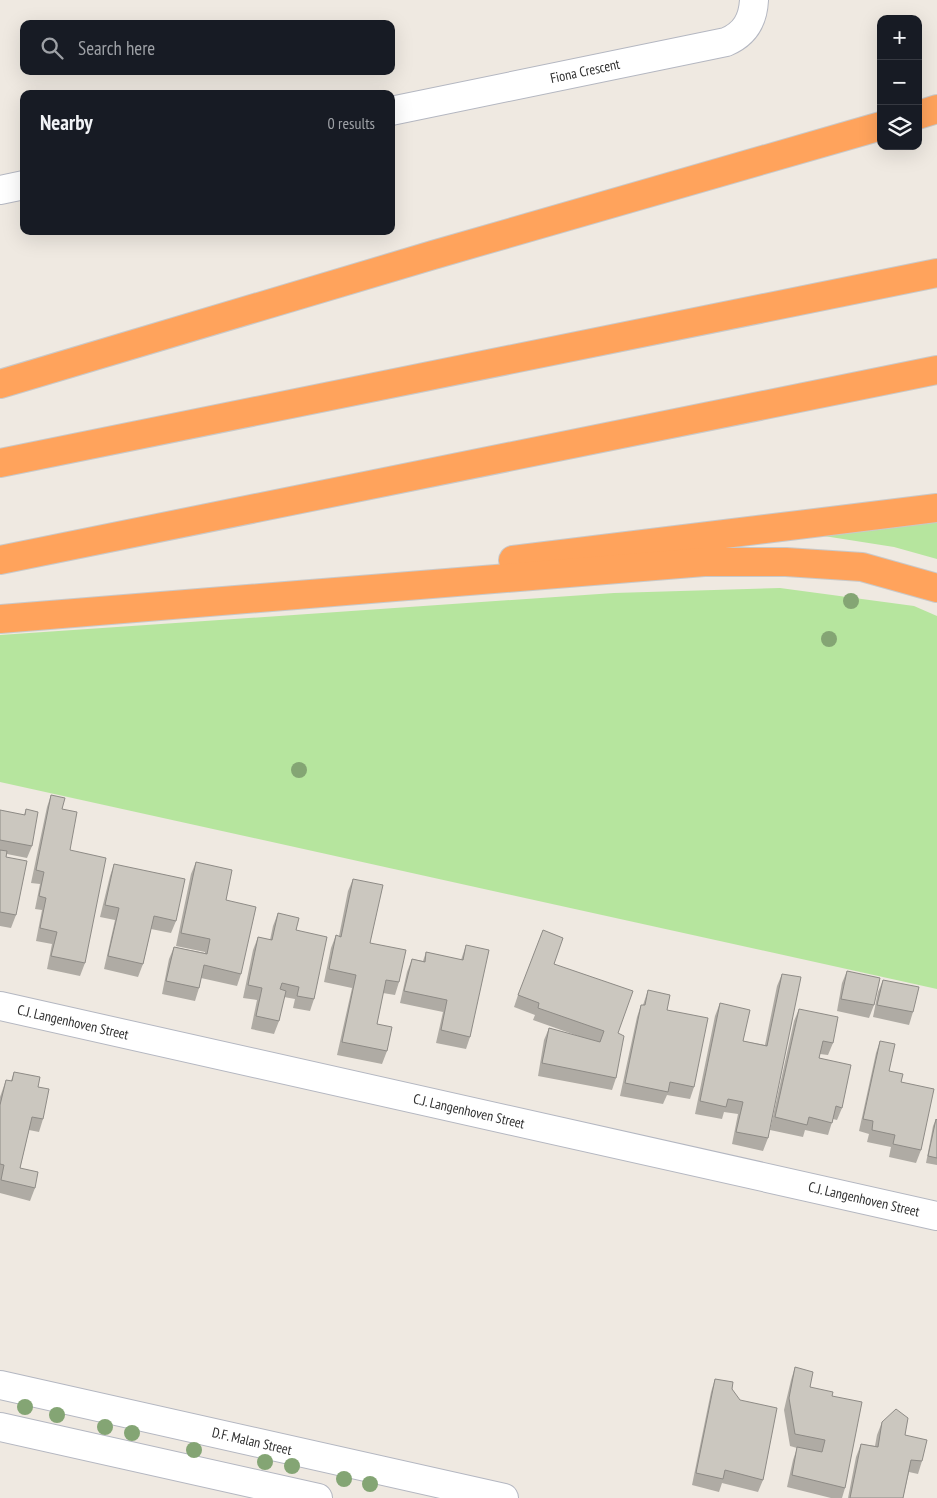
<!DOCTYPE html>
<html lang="en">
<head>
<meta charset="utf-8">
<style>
	body { margin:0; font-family:"PT Sans Narrow",sans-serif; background:#242831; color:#f1f3f6 }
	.controls { position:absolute; right:15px; top:15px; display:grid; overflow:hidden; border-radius:10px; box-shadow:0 5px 20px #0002 }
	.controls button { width:45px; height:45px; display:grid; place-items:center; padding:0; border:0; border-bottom:1px solid #363941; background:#171b24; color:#f1f3f6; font:25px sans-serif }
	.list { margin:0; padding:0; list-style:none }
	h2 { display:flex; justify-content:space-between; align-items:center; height:65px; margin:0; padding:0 20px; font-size:21px }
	h2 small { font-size:16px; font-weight:400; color:#9ea1a6 }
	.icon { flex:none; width:28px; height:28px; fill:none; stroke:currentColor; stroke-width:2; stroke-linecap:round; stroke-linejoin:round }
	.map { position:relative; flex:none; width:937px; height:1498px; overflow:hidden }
	.search { position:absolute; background:#171b24; box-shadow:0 5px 20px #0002; left:20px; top:20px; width:375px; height:55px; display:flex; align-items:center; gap:12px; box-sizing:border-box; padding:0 18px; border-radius:10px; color:#9ea1a6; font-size:19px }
	.panel { position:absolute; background:#171b24; box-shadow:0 5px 20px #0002; left:20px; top:90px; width:375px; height:145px; border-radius:10px }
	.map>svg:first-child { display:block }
	.green { fill:#b6e59e }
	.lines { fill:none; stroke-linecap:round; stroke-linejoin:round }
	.street-casing { stroke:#b4b7c1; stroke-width:30 }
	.highway-casing { stroke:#c9c9c9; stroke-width:30 }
	.street { stroke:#fff; stroke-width:28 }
	.highway { stroke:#ffa35c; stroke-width:28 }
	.tree { fill:#84a574 }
	.wall { fill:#afaba4 }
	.building { fill:#cbc7bf; stroke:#8e8b86 }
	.labels { text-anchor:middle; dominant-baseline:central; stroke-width:4.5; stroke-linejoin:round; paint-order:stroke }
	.street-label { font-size:14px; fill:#2e2e2e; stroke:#fff }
</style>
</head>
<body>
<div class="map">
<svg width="937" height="1498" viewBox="0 0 937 1498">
	<rect width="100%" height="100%" fill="#efe9e1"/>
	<g class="green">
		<path d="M937,515V559L894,547L824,536V527Z"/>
		<path d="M780,588L914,606L937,616V989L0,782V635L614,593Z"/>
	</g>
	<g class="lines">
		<defs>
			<g id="street">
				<path d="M391,111L726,42C745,34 753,20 754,0"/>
				<path d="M0,190L24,185"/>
				<path d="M0,1006L937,1216"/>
				<path d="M0,1385L504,1498"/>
				<path d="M0,1427L318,1498"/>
			</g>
			<g id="highway">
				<path d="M918,115L937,109"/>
				<path d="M0,384L433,255L881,126"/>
				<path d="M0,463L937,273"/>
				<path d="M0,560L937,370"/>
				<path d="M513,560L937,508"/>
				<path d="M0,619L704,562H786L862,567L937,588"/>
			</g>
		</defs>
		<use href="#street" class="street-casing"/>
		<use href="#highway" class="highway-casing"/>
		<use href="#street" class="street"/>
		<use href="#highway" class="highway"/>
	</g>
	<g class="tree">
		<circle cx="851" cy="601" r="8"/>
		<circle cx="829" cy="639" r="8"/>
		<circle cx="299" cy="770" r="8"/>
		<circle cx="25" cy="1407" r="8"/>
		<circle cx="57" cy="1415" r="8"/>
		<circle cx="105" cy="1427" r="8"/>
		<circle cx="132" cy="1433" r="8"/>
		<circle cx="194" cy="1450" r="8"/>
		<circle cx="265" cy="1462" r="8"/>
		<circle cx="292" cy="1466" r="8"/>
		<circle cx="344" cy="1479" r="8"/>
		<circle cx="370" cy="1484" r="8"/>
	</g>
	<g class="wall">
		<path d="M51,795L62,809L70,850L85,963L80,976L47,969L52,944L36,941L42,910L35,909L40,884L31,883L47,807Z"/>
		<path d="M26,809L32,846L27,858L7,854L6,857L16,915L11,928L0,926V810L24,815Z"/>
		<path d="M196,862L226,900L241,974L237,986L201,978L199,988L195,1001L162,994L169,959L174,947L205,953V952L176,946L191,874Z"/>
		<path d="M114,864L176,921L171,933L151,929L143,964L138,977L104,969L115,920L100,917L110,876Z"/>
		<path d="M353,879L370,943L399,982L395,995L383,993L377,1024L387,1051L382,1064L337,1055L352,988L324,982L331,948L336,935L339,936L348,891Z"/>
		<path d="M278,913L296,930L314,999L310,1011L293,1008L295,999L284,997L279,1021L274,1034L251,1029L257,1000L243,998L253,950L258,937L270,940L273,926Z"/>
		<path d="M466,945L470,1037L466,1049L436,1043L443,1012L400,1003L407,972L412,959L423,961L426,952L461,960Z"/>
		<path d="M554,964L618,1033L616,1078L612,1090L538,1076L544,1040L549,1028L581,1037L533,1020L535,1015L514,1007L518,995Z"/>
		<path d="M847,971L874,1005L869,1018L837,1011L842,983Z"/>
		<path d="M782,974L768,1138L763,1151L732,1144L738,1114L724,1112L722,1119L695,1114L715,1016L720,1003L743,1041L765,1045L777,986Z"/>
		<path d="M883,980L913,1012L909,1025L873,1017L878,992Z"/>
		<path d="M648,990L667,1010L694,1087L690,1099L667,1095L663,1104L620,1096L637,1017L641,1005H643Z"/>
		<path d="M799,1009L833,1043L828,1055L820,1054L819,1058L842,1108L837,1120L833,1119L828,1135L805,1130L803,1137L770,1130L794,1021Z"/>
		<path d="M880,1041L889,1071L901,1082L921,1150L916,1163L889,1157L891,1147L867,1142L869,1134L859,1131L876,1053Z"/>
		<path d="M14,1072L38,1087L43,1119L39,1132L29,1130L20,1168L35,1188L30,1201L0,1193V1097L6,1080L11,1081Z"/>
		<path d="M936,1119L937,1120V1165L926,1163L933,1126Z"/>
		<path d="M795,1367L810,1387L832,1396L845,1488L842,1498H831L787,1487L793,1460L797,1448L790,1446L784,1410L791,1380Z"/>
		<path d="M715,1379L732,1389L763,1480L758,1492L722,1483L719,1492L692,1485L711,1392Z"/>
		<path d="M882,1422L905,1435L922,1461L918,1474L909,1472L903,1498H848L856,1457L861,1444L875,1446L877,1435Z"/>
	</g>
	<g class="building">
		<path d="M51,795L65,798L62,809L77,812L70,850L106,858L85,963L51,956L57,932L40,928L46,898L39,896L44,872L36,870Z"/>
		<path d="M26,809L38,812L32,846L0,840V810L25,815Z"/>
		<path d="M0,850L7,851L6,857L27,861L16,915L0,912Z"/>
		<path d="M196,862L232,870L226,900L256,907L241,974L204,965L199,988L166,981L174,947L207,954L210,939L181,933Z"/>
		<path d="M114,864L185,879L176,921L154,916L143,964L108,956L119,908L105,905Z"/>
		<path d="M353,879L383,885L370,943L406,950L399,982L386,980L377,1024L392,1027L387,1051L342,1042L356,975L329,969L336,935L341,937Z"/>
		<path d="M278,913L299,918L296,930L327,937L314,999L297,996L299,987L282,983L280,989L286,991L279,1021L256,1016L262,988L248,985L258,937L272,940Z"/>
		<path d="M543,930L563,938L554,964L633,991L618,1033L624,1036L616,1078L542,1063L549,1028L600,1042L604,1031L538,1008L539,1003L518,995Z"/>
		<path d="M466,945L489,950L470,1037L441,1030L447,1000L404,991L412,959L425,962L426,952L463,960Z"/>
		<path d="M847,971L880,978L874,1005L841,999Z"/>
		<path d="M782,974L801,977L768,1138L736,1132L743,1102L728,1099L726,1107L700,1101L720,1003L750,1010L743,1041L767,1046Z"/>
		<path d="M883,980L919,987L913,1012L877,1005Z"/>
		<path d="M648,990L670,995L667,1010L708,1018L694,1087L670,1082L668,1092L625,1083L641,1005H645Z"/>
		<path d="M799,1009L838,1017L833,1043L823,1041L819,1058L851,1065L842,1108L836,1106L832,1123L809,1117L807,1125L775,1117Z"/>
		<path d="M880,1041L895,1044L889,1071L903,1074L901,1082L934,1089L921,1150L893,1144L895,1135L872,1130L873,1121L863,1119Z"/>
		<path d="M14,1072L40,1077L38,1087L49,1089L43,1119L32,1117L20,1168L38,1172L35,1188L1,1180L4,1165L0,1164V1105L6,1080L12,1081Z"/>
		<path d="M936,1119L937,1120V1158L928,1156Z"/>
		<path d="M795,1367L813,1372L810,1387L833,1392L832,1396L862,1402L845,1488L792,1475L797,1447L822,1452L825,1440L795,1434L789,1398Z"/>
		<path d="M715,1379L733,1382L732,1389L740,1400L777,1408L763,1480L725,1470L723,1479L696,1473Z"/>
		<path d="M896,1409L908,1418L905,1435L927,1440L922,1461L911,1460L903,1498H850L861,1444L878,1447L882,1422Z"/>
	</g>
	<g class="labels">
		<g class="street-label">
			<text transform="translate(585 71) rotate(-12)">Fiona Crescent</text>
			<text transform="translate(73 1022) rotate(13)">C.J. Langenhoven Street</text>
			<text transform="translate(469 1111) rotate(13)">C.J. Langenhoven Street</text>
			<text transform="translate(864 1199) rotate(13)">C.J. Langenhoven Street</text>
			<text transform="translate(252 1441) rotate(13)">D.F. Malan Street</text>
		</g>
	</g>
</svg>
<div class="controls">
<button>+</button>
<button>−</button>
<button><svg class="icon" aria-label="layers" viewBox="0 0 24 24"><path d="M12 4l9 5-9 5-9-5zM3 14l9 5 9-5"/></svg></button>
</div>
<div class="search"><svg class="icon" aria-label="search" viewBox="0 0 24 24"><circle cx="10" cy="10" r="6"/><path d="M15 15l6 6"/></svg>Search here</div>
<section class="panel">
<h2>Nearby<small>0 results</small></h2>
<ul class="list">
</ul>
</section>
</div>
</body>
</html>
